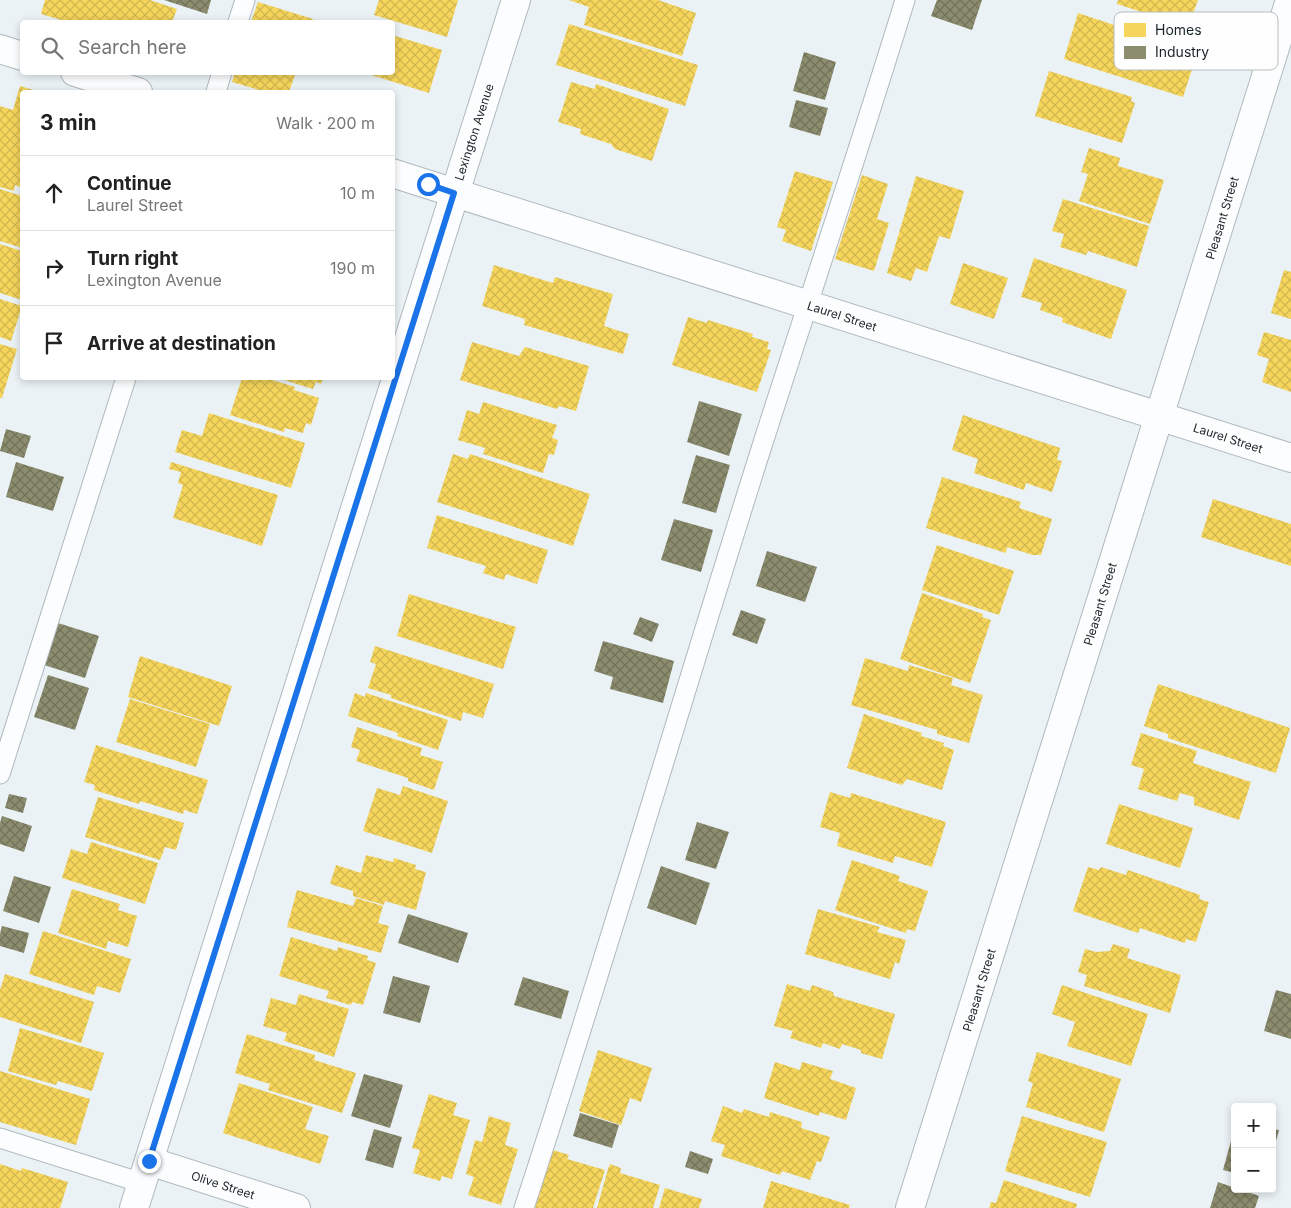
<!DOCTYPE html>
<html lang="en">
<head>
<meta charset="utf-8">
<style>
	body { margin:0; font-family:Inter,sans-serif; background:#f2f2f2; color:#222 }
	.controls { position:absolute; right:15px; bottom:15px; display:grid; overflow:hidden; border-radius:5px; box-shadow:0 2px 8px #0003 }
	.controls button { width:45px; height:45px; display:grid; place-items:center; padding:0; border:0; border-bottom:1px solid #e0e0e0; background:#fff; color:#222; font:25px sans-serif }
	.stop { position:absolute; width:15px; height:15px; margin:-11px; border:4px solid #1a73e8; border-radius:50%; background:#fff }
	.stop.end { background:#1a73e8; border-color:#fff; box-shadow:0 1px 5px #0008 }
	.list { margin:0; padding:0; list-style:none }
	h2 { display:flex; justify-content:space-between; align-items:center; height:65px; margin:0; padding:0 20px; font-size:21px }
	h2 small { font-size:16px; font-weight:400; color:#767676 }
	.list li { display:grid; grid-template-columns:32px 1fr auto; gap:15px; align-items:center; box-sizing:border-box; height:75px; padding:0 20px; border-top:1px solid #e0e0e0 }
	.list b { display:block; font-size:19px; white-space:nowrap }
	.list p { margin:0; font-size:16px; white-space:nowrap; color:#767676 }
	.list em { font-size:16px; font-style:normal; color:#767676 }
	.icon { flex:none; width:28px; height:28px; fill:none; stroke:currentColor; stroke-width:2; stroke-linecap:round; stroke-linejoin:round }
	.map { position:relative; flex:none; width:1291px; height:1208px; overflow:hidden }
	.search { position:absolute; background:#fff; box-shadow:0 2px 8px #0003; left:20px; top:20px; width:375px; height:55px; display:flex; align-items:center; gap:12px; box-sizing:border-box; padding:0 18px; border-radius:5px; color:#767676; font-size:19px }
	.panel { position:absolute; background:#fff; box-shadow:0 2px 8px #0003; left:20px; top:90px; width:375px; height:290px; border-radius:5px }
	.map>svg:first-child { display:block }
	.homes { fill:url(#homes-cross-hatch) }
	.industry { fill:url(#industry-cross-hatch) }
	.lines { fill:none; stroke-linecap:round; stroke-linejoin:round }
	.lane-casing { stroke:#b0b9bd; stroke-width:21 }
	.street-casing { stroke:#b0b9bd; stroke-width:30 }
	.lane { stroke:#fcfdfe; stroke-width:19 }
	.street { stroke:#fcfdfe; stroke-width:28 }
	.route { stroke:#1a73e8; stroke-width:6 }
	.labels { text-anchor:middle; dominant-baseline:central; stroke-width:5; stroke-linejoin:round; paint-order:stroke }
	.street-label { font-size:12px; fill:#192428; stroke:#fefefe }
	.key { fill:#fefefe; stroke:#b9bdbe; stroke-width:1 }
	.key-label { font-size:14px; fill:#192428 }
</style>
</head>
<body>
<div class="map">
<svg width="1291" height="1208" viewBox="0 0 1291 1208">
	<defs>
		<pattern id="homes-cross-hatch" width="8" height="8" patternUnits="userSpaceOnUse" patternTransform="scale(1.25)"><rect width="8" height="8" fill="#f6d55c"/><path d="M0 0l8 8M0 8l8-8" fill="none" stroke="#d2b750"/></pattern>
		<pattern id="industry-cross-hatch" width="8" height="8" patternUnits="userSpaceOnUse" patternTransform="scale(1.25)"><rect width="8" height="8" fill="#8c8c6e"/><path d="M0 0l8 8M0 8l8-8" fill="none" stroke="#72725a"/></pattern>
	</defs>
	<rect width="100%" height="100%" fill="#eaf2f6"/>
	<g class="homes">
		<path d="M45,0H150L177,9L172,22H68L41,14Z"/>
		<path d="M379,0H458L447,37L374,15Z"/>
		<path d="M569,0H658L696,13L682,56L584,25L589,7Z"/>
		<path d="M1118,0H1198L1188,27L1117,4Z"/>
		<path d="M258,2L313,19L312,22H251Z"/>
		<path d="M1078,13L1153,38V40L1197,54L1183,97L1064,59Z"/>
		<path d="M569,24L698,65L685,106L556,65Z"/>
		<path d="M392,35L442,50L429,93L365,73L392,72Z"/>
		<path d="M1049,71L1132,97L1131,101L1135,103L1122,143L1035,116Z"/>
		<path d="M235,72H296L289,92H266L232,82Z"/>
		<path d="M571,82L595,89L596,84L669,109L652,161L615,149L611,144L580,134L581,129L558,122Z"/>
		<path d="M20,86L40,92H22V188L15,185L14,191L0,187V106L13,110Z"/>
		<path d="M1089,148L1120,158L1118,166L1164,180L1150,224L1079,201L1088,174L1081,172Z"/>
		<path d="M795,171L833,182L811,251L782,241L786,230L777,227Z"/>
		<path d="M862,175L888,184L877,219L889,223L874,271L835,259Z"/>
		<path d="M916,176L964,191L950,239L939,236L927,272L916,268L911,281L887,273Z"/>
		<path d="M0,189L22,196V248L0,241Z"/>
		<path d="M1063,199L1149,226L1137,267L1088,251L1086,255L1060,247L1064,234L1052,231Z"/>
		<path d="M0,244L22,251V300L0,293Z"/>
		<path d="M1034,258L1127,290L1111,339L1062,322L1063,318L1040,310L1042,303L1021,297Z"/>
		<path d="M963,263L1008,278L994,319L950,304Z"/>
		<path d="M494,265L553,283L555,277L613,294L604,326L629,334L623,354L524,325L525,319L482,306Z"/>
		<path d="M1284,270L1291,272V319L1271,313Z"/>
		<path d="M0,299L22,306L11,341L0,337Z"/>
		<path d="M688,317L707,323L708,320L753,334L752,337L769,342L767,349L771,350L757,392L672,365Z"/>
		<path d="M1264,332L1291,340V392L1262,382L1269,359L1257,355Z"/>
		<path d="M472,342L519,356L525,347L589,366L576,411L559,406L557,409L460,380Z"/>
		<path d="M0,344L17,349L2,398H0Z"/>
		<path d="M242,378H266L295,387L294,390L319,398L311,425L306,423L303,433L285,428L284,432L230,415Z"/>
		<path d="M278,378H323L321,384L316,382L313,389Z"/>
		<path d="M483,402L557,425L552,438L558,440L554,455L549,454L543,473L483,454L485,448L458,440L467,410L479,414Z"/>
		<path d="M209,413L305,443L291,488L175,452L182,430L202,436Z"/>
		<path d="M963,415L1060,448L1057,460L1062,461L1052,492L1026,483L1024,490L974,473L978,459L952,450Z"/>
		<path d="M453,454L468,459L470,454L590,494L573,546L437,502Z"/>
		<path d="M171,462L278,495L262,546L173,518L183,485L178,483L181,472L169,469Z"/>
		<path d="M942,477L1021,502L1019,508L1052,519L1041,555H1033L1007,547L1006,553L926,528Z"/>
		<path d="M1213,499L1291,524V566L1201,537Z"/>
		<path d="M437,515L548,550L537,584L506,574L504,580L483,573L486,566L427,548Z"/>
		<path d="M937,545L1014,571L999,615L922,590Z"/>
		<path d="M922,593L983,614L982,617L991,620L970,683L900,659Z"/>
		<path d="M409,594L516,627L503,669L397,636Z"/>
		<path d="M375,646L494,684L483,718L463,712L461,721L391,698V695L368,688L376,664L370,662Z"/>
		<path d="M140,656L232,686L219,726L128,697Z"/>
		<path d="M865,658L908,671L909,665L953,678L951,685L983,695L969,743L937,734V730L851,705Z"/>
		<path d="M1158,684L1290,728L1276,773L1168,738V734L1144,726Z"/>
		<path d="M355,693L365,697L366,693L448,720L438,750L397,736L398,733L348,716Z"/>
		<path d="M130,699L210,724L196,767L116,742Z"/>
		<path d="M864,714L922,733L921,736L944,743L943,746L954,750L942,790L907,779L902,785L847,768Z"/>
		<path d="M357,727L422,748L420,755L443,762L434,790L408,781V778L356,761L360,750L351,747Z"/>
		<path d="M1141,733L1197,751L1193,763L1251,782L1239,820L1194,805V797L1180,793L1177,801L1138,789L1144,769L1131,765Z"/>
		<path d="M96,745L208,780L197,814L184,810L183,814L140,801L139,804L94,790L95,785L84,782Z"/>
		<path d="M403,786L448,801L432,853L363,831L377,788L400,795Z"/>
		<path d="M830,792L850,798L851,793L946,822L932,867L895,856L893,863L837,846L840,833L820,827Z"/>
		<path d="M98,797L184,823L176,850L165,847L160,860L85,837Z"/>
		<path d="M1119,804L1193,828L1180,868L1106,844Z"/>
		<path d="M91,842L158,863L145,904L62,878L71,849L87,854Z"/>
		<path d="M366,855L393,862L394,858L416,865L415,869L426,872L416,910L385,901L384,905L353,896V891L330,884L336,865L361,873Z"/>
		<path d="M852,860L900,876L898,881L928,891L915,931L907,929L906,933L835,910Z"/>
		<path d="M1088,867L1099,870L1101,867L1126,875L1128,870L1200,895L1199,899L1209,902L1196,942L1186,939L1185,943L1140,928L1138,933L1073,911Z"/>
		<path d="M72,889L120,904L118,910L137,916L128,947L108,941L106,949L58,933Z"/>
		<path d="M297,890L353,906L356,898L383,906L378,923L389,926L381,953L287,927Z"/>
		<path d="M818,909L880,927L877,932L906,940L899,964L895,962L890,979L805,954Z"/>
		<path d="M43,931L131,959L120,993L97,986L94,995L29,974Z"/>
		<path d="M291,937L337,951L338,947L368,956L367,960L376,963L363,1005L352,1002L351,1005L326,998L329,991L279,976Z"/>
		<path d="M1113,944L1130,949L1127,958L1181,975L1170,1013L1084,986L1087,975L1078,972L1085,949L1096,952L1110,951Z"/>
		<path d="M5,974L94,1002L81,1043L0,1017V990Z"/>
		<path d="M787,984L810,991L812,985L833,992L834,996L895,1014L882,1059L861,1053V1050L842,1044L840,1049L823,1043L821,1048L790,1038L793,1031L774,1026Z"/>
		<path d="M1062,985L1148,1014L1131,1066L1067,1046L1075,1022L1052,1014Z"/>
		<path d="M299,994L349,1009L334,1057L284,1041L287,1033L263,1026L271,998L296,1005Z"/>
		<path d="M20,1028L104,1053L92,1091L58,1081L56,1085L8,1071Z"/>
		<path d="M247,1034L315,1055L314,1060L356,1073L342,1113L268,1090L270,1084L235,1073Z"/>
		<path d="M598,1050L652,1068L641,1102L630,1098L621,1125L579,1111Z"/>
		<path d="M1037,1052L1121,1079L1104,1132L1026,1107L1033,1083L1028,1081Z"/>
		<path d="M775,1062L800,1070L802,1062L833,1071L830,1079L856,1088L846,1120L820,1112L819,1116L764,1098Z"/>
		<path d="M0,1071L90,1099L76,1145L0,1122Z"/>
		<path d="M239,1083L313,1107L305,1129L329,1136L320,1164L223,1133Z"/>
		<path d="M429,1094L457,1103L453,1115L470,1120L452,1179L442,1176L440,1181L413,1173L420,1150L412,1148Z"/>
		<path d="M723,1106L742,1113L744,1109L769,1117L770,1112L802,1122L801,1128L830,1137L821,1162L817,1161L810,1180L782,1171L780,1175L721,1156L725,1145L711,1141Z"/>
		<path d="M489,1116L511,1123L505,1145L518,1149L501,1205L468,1195L474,1177L466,1174L475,1140L482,1142Z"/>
		<path d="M1022,1116L1107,1142L1090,1197L1005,1171Z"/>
		<path d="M553,1150L569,1155L567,1159L605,1170L593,1208H535Z"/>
		<path d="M0,1164L21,1171L22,1168L68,1182L60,1208H0Z"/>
		<path d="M610,1164L621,1168L620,1173L660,1185L653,1208H597L608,1169Z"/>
		<path d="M1004,1180L1077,1204L1076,1208H989L991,1202L996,1203Z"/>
		<path d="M771,1181L850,1205L849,1208H763Z"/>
		<path d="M665,1188L702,1199L699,1208H659Z"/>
	</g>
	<g class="industry">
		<path d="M164,0H211L207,14Z"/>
		<path d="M937,0H982L972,30L931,16Z"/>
		<path d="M804,52L836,62L825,100L793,91Z"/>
		<path d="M796,100L828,108L820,136L789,127Z"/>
		<path d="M699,401L742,414L729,456L687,442Z"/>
		<path d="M6,429L31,436L24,458L0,451Z"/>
		<path d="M696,455L730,465L716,513L682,503Z"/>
		<path d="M16,462L64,477L53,511L6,497Z"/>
		<path d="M674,519L713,530L701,572L661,560Z"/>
		<path d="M767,551L817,567L805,602L756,586Z"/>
		<path d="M741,610L766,619L757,644L732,635Z"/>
		<path d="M640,617L659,624L652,642L633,634Z"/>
		<path d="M58,623L99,636L85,678L44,665Z"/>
		<path d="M603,641L674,661L663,703L610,689L613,677L594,671Z"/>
		<path d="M48,675L89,688L75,730L34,717Z"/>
		<path d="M9,794L27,798L23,813L5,808Z"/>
		<path d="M2,816L32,826L24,852L0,844V823Z"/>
		<path d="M697,822L729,832L716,869L685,860Z"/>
		<path d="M661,866L710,883L696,925L647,908Z"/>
		<path d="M14,876L51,887L39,923L3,911Z"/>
		<path d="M408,914L468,933L458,963L398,943Z"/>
		<path d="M2,926L29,933L24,953L0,946V934Z"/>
		<path d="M393,976L430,986L420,1023L383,1013Z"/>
		<path d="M523,977L569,991L561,1019L514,1005Z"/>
		<path d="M1276,990L1291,994V1039L1264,1031Z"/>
		<path d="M364,1074L403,1085L390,1128L351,1116Z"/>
		<path d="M580,1113L619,1125L612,1148L573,1136Z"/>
		<path d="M374,1129L402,1137L393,1168L365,1160Z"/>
		<path d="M1272,1129L1279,1130L1273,1152H1272Z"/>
		<path d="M1234,1130H1235V1173L1223,1170Z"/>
		<path d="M690,1151L713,1159L708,1174L685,1167Z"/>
		<path d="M1218,1182L1235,1188V1189H1239L1259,1196L1255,1208H1210Z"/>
	</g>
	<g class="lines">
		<defs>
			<g id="lane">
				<path d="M238,22L245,0"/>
				<path d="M216,92L222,72"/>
				<path d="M0,774L126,378"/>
				<path d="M0,1138L142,1183"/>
				<path d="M524,1208C607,956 681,701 761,449C809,299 859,150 905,0"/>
			</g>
			<g id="street">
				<path d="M0,49L22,56"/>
				<path d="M75,72L138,92"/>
				<path d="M392,173L1291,458"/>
				<path d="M149,1161L296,1208"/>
				<path d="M134,1208L516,0"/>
				<path d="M910,1208L1290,0"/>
			</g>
		</defs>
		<use href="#lane" class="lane-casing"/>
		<use href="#street" class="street-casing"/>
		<use href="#lane" class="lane"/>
		<use href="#street" class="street"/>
	</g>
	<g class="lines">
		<path class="route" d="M149,1161L454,193L428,184"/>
	</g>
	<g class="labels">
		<g class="street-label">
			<text transform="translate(474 132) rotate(-72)">Lexington Avenue</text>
			<text transform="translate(1222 218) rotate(-73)">Pleasant Street</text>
			<text transform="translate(842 316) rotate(18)">Laurel Street</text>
			<text transform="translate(1228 438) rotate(18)">Laurel Street</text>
			<text transform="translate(1100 604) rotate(-73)">Pleasant Street</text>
			<text transform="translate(979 990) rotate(-73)">Pleasant Street</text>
			<text transform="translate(223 1185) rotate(18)">Olive Street</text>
		</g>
	</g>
	<rect x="1114" y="12" width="164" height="58" rx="8" class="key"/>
	<rect x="1124" y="23" width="22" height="14" fill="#f6d55c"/>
	<rect x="1124" y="46" width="22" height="13" fill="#8c8c6e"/>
	<g class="key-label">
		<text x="1155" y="35">Homes</text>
		<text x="1155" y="57">Industry</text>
	</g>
</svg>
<div class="controls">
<button>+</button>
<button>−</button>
</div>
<div class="stop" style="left:428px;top:184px"></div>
<div class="stop end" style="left:149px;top:1161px"></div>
<div class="search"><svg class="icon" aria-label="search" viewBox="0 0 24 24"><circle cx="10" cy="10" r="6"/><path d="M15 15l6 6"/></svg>Search here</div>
<section class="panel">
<h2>3 min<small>Walk · 200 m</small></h2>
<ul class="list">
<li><svg class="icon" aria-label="ahead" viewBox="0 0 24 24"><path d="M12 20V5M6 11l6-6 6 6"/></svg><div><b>Continue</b><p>Laurel Street</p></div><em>10 m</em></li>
<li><svg class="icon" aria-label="right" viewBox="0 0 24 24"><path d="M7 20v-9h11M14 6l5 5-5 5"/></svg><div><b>Turn right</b><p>Lexington Avenue</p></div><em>190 m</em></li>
<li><svg class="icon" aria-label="arrive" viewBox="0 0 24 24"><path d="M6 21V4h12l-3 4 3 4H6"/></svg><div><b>Arrive at destination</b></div></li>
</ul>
</section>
</div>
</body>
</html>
